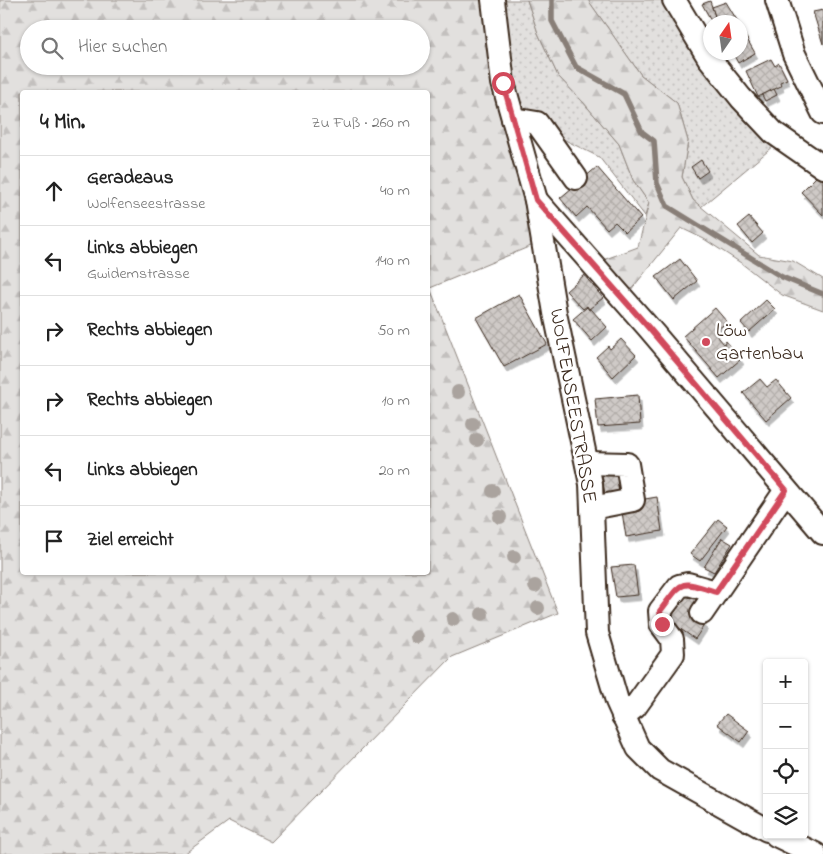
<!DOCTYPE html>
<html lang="de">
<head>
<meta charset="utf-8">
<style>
	body { margin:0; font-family:"Indie Flower",sans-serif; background:#f2f2f2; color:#222 }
	.controls { position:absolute; right:15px; bottom:15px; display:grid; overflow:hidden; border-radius:5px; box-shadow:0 1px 4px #0004 }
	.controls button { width:45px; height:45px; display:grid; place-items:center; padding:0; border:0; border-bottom:1px solid #e0e0e0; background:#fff; color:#222; font:25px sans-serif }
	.compass { position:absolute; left:703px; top:15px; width:45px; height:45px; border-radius:50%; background:#fff; box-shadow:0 1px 4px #0004; rotate:13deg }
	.stop { position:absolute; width:15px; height:15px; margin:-11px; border:4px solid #d1495b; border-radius:50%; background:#fff }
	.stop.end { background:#d1495b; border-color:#fff; box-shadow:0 1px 5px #0008 }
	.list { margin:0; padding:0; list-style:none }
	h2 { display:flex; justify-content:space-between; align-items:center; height:65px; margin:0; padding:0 20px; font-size:21px }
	h2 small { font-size:16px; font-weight:400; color:#767676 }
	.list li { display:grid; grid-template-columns:32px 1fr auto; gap:15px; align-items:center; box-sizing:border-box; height:70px; padding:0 20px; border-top:1px solid #e0e0e0 }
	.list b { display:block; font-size:19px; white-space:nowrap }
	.list p { margin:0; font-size:16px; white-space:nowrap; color:#767676 }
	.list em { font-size:16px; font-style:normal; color:#767676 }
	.icon { flex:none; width:28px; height:28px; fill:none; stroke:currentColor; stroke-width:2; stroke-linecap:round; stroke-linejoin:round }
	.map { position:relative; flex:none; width:823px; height:854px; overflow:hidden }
	.search { position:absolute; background:#fff; box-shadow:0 1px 4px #0004; left:20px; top:20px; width:410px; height:55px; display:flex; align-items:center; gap:12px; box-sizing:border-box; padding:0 18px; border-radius:28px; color:#767676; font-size:19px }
	.panel { position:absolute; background:#fff; box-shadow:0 1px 4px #0004; left:20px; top:90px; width:410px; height:485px; border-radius:5px }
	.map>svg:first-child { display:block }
	.green { fill:url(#green-dots); stroke:#8e857e }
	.forest { fill:url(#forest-firs); stroke:#8e857e; fill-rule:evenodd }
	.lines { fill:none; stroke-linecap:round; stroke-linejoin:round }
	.stream { stroke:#887e77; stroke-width:5.5 }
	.building { fill:url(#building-cross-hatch); stroke:#3b2a1e; filter:url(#shadow) }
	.minor-casing { stroke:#3b2a1e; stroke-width:26 }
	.minor { stroke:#fff; stroke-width:22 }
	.tree { fill:#aaa39e }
	.route { stroke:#d1495b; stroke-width:6 }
	.poi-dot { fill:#d1495b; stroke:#fff; stroke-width:2 }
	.labels { text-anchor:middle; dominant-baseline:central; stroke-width:4.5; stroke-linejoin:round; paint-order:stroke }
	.poi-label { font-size:20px; fill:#3b2a1e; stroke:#fff; text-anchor:start }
	.street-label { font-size:20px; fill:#3b2a1e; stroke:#fff }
</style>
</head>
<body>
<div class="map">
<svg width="823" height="854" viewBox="0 0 823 854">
	<defs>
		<pattern id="green-dots" width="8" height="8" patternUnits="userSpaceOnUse" patternTransform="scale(1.25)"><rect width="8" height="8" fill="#e2e0de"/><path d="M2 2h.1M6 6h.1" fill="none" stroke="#c3c0be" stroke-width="1.8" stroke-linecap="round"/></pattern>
		<pattern id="forest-firs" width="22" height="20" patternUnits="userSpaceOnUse" patternTransform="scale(1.25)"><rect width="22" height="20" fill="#e2e0de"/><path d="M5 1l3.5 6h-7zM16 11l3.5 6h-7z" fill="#c3c0be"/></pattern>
		<pattern id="building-cross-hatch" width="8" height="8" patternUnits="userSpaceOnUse" patternTransform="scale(1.25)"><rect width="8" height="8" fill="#cfcac7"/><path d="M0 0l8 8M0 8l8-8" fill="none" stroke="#b3aeaa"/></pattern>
		<filter id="shadow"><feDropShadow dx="3" dy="5.5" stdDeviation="0" flood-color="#0004"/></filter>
	</defs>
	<rect width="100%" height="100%" fill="#fff"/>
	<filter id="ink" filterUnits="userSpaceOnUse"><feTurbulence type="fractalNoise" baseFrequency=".02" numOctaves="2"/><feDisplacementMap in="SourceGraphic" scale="10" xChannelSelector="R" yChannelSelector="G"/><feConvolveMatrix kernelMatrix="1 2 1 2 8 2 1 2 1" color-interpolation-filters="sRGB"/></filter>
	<g filter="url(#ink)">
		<g class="green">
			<path d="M497,0H527L538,33L558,76L583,102L619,144L633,180L649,203L645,216L599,157L557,136L552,124L542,111L524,113L517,105Z"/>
			<path d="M588,0H668L774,146L701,207L693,200L682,177L688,141L677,103L641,75Z"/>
		</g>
		<g class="forest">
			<path d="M0,0H493L543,241L430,288L558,613L452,657L271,842L229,821L184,854H0ZM29,29H421V66H29ZM22,92H428V572H22Z"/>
			<path d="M527,0H588L641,75L677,103L688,141L682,177L693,200L759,255L793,261L823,279V310L782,295L741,263L704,239L681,228L630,291L603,260L638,247L649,203L633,180L619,144L583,102L558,76L538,33Z"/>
		</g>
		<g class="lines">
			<path class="stream" d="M552,0V21L576,67L624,94L642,132L654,141L657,183L667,206L782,277L823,294"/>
		</g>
		<g class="building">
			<path d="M710,1L717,22H712L702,4Z"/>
			<path d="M726,2L738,22H717L712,7Z"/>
			<path d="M823,10V44L813,12Z"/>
			<path d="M740,27L755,53L738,63L732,52H740Z"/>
			<path d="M771,59L775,66L779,63L787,79L780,82L781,86L758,97L746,71Z"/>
			<path d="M774,89L777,95L765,101L762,95Z"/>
			<path d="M701,160L708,171L698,178L691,167Z"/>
			<path d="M597,167L641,218L625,232L615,222L607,229L587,207L576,217L560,198Z"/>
			<path d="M818,175L823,180V215L801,192Z"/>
			<path d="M749,217L763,233L752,243L738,226Z"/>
			<path d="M680,259L697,281L674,300L656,277Z"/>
			<path d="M584,275L603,298L589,309L587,306L583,309L566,291Z"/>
			<path d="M519,294L547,344L504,367L476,318Z"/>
			<path d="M766,300L775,309L749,332L741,323Z"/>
			<path d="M587,307L589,310L591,309L607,327L592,341L573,319Z"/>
			<path d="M715,308L727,322L714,332L724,344L726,341L741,359L719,378L683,336Z"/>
			<path d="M621,339L636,355L613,377L596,357L608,346L610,349Z"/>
			<path d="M760,379L767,387L776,380L791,398L766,420L743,393Z"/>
			<path d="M638,395L640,424L598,427L595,399Z"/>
			<path d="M623,465L630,498L607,503L600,469Z"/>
			<path d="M657,497L662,531L626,537L621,506L645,502V499Z"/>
			<path d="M718,519L727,526L700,561L690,554Z"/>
			<path d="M722,538L732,544L714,572L704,567Z"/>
			<path d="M634,565L638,595L616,597L611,567Z"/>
			<path d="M685,588L701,599L691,614L705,624L695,639L669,621L678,607L674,604Z"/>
			<path d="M726,714L749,731L741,742L717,724Z"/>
		</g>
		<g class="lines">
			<defs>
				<g id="minor">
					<path d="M493,0L503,83L536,200L555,313L591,484L597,633L617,701L638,748L660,770L767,830"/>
					<path d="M674,0L709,58L741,98L774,133L823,167"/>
					<path d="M777,0L794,54L823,113"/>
					<path d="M513,119L537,123L576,178"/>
					<path d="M536,200L648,327L823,533"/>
					<path d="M587,463L627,464L633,500L592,508"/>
					<path d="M702,613L786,490"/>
					<path d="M623,716L635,707L673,654L672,639L661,624L660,611L679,586L688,584L716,592"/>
					<path d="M776,835L815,854"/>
				</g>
			</defs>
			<use href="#minor" class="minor-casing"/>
			<use href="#minor" class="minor"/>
		</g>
		<g class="tree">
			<circle cx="458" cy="392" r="7"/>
			<circle cx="473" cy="424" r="7"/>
			<circle cx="477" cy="440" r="7"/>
			<circle cx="493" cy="491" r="7"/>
			<circle cx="500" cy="517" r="7"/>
			<circle cx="514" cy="557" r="7"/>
			<circle cx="535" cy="586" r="7"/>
			<circle cx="538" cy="608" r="7"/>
			<circle cx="482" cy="614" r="7"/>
			<circle cx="453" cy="619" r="7"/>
			<circle cx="417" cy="637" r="7"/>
		</g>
	</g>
	<g class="lines" filter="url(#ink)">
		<path class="route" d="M503,83L536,200L648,327L786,490L716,592C678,580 684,580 660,611L662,624"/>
	</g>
	<circle class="poi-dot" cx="706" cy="342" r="5"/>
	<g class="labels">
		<g class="poi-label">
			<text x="716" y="331">Löw<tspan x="716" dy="23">Gartenbau</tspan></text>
		</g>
		<g class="street-label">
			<text transform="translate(572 406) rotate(80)">WOLFENSEESTRASSE</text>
		</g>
	</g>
</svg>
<div class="controls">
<button>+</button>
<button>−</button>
<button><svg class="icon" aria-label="locate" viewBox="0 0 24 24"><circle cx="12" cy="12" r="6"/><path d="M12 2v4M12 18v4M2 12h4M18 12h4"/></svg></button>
<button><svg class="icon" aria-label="layers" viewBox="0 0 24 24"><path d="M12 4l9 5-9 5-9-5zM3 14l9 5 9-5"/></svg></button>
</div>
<svg class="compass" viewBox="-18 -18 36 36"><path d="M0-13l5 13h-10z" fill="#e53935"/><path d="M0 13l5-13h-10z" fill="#767676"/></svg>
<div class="stop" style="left:503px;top:83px"></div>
<div class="stop end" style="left:662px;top:624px"></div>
<div class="search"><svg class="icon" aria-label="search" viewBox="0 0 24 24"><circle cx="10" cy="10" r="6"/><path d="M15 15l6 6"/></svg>Hier suchen</div>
<section class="panel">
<h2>4 Min.<small>Zu Fuß · 260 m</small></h2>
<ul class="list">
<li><svg class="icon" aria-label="ahead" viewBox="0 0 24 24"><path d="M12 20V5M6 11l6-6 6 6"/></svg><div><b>Geradeaus</b><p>Wolfenseestrasse</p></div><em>40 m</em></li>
<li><svg class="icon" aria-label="left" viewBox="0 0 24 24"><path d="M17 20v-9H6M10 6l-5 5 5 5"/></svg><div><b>Links abbiegen</b><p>Gwidemstrasse</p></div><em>140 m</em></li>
<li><svg class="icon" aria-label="right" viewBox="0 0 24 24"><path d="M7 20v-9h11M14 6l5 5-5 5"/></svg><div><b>Rechts abbiegen</b></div><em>50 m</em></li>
<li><svg class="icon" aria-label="right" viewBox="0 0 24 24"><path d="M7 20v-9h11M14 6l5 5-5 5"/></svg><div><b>Rechts abbiegen</b></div><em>10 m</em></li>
<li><svg class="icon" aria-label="left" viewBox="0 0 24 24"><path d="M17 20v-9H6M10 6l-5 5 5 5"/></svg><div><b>Links abbiegen</b></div><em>20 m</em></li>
<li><svg class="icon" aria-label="arrive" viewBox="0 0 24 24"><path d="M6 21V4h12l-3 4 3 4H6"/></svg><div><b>Ziel erreicht</b></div></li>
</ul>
</section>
</div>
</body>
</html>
